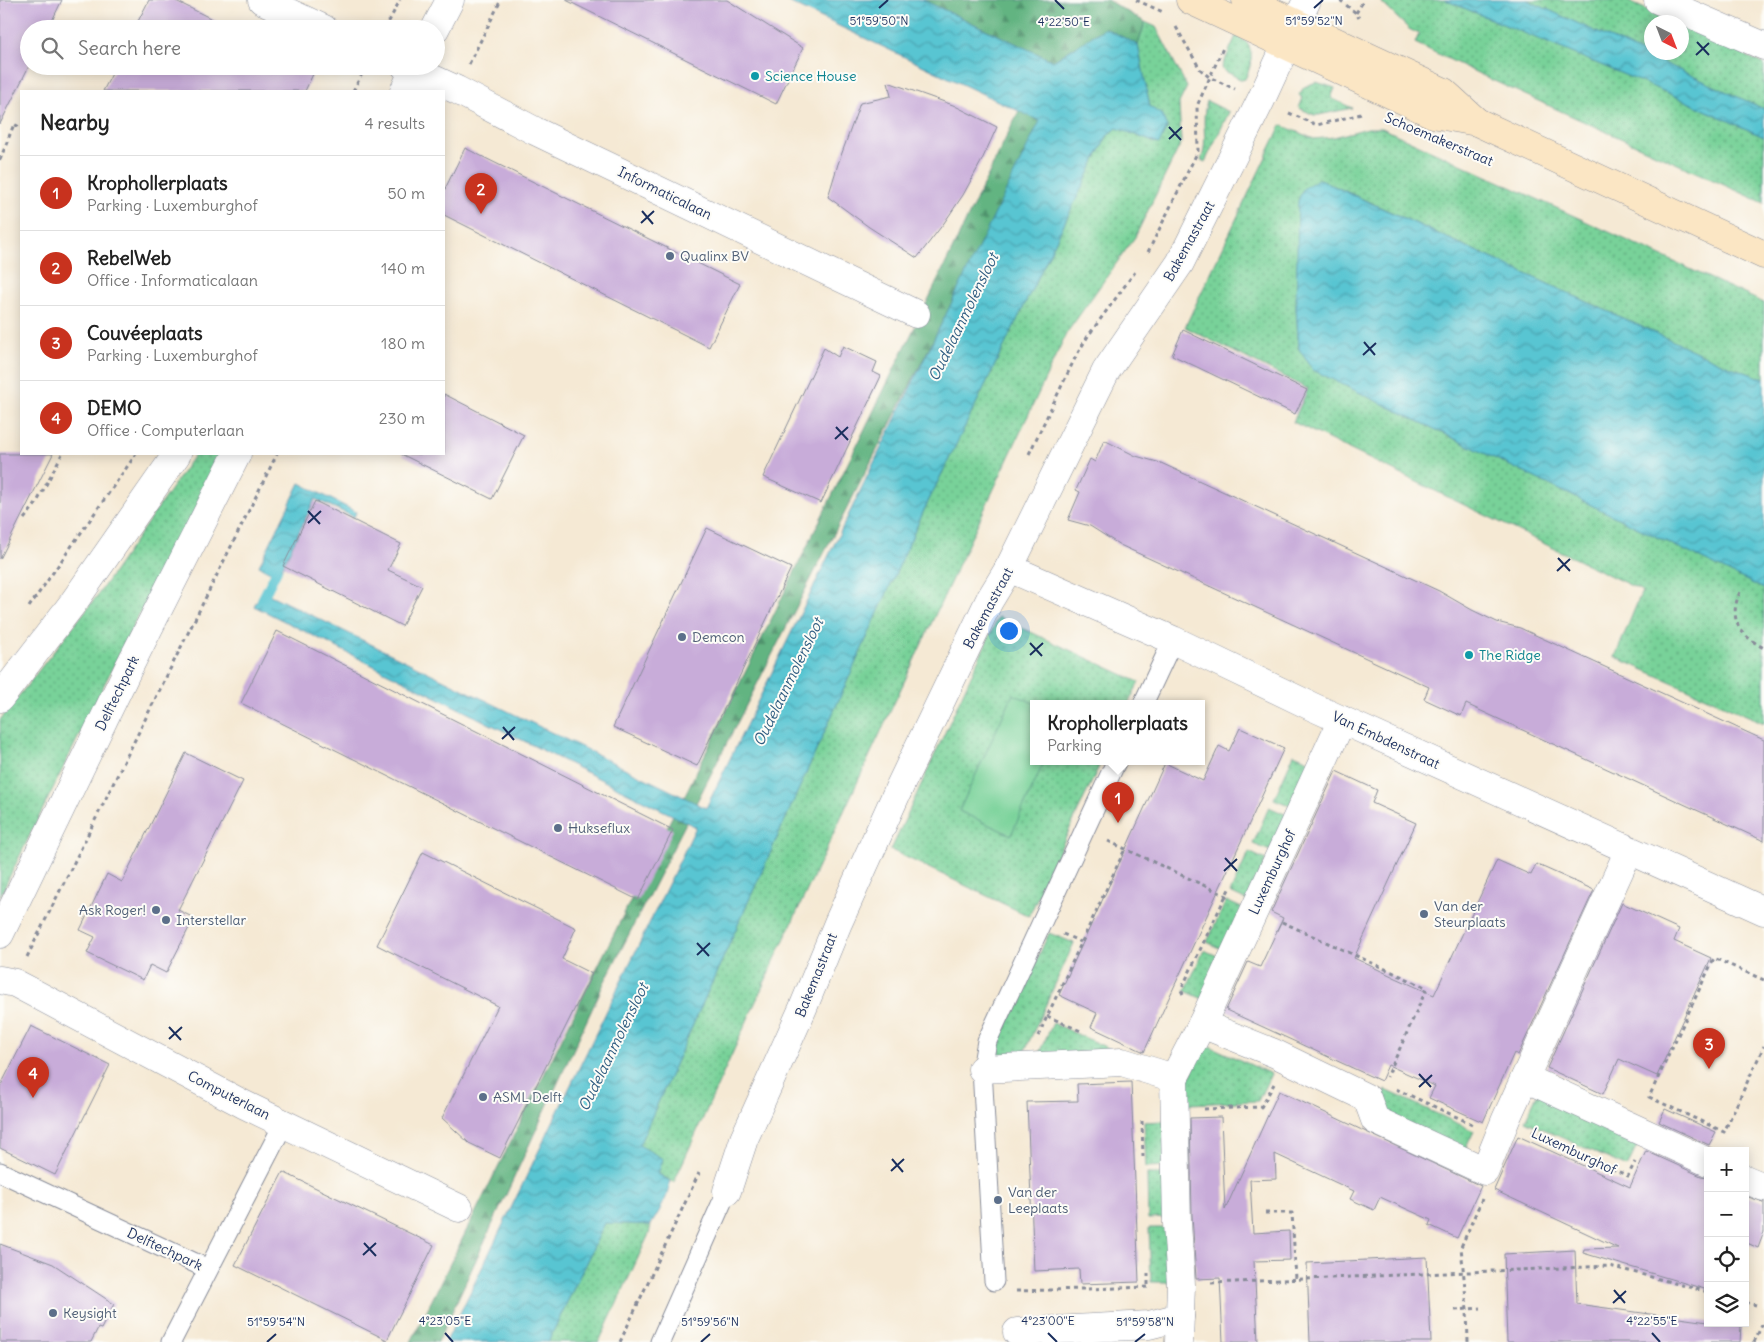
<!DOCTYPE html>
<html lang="en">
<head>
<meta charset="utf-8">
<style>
	body { margin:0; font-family:Delius,sans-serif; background:#f2f2f2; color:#222 }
	.controls { position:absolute; right:15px; bottom:15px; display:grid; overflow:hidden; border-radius:0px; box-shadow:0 2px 12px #0003 }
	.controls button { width:45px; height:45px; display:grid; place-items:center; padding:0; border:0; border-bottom:1px solid #e0e0e0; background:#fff; color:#222; font:25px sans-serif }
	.compass { position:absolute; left:1644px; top:15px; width:45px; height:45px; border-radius:50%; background:#fff; box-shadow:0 2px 12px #0003; rotate:138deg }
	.you { position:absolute; left:1008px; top:630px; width:18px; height:18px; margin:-12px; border:4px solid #fff; border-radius:50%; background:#1a73e8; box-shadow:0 0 0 8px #1a73e833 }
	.badge { display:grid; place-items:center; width:32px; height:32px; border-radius:50%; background:#c8321e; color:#fff; font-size:16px; font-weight:700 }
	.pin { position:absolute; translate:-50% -41px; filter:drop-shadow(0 1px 2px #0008) }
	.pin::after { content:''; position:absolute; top:26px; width:18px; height:15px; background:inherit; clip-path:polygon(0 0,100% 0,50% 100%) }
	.popup { position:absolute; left:1030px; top:700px; width:175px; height:65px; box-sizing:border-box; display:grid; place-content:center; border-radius:0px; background:#fff; filter:drop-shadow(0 1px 4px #0005); font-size:16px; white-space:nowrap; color:#767676 }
	.popup b { font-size:19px; color:#222 }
	.popup::after { content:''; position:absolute; left:50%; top:100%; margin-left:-10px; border:10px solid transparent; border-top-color:#fff }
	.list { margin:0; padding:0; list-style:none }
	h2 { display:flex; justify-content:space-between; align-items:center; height:65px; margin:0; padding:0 20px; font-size:21px }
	h2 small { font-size:16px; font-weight:400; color:#767676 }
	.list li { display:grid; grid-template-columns:32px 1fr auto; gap:15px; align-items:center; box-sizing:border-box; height:75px; padding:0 20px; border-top:1px solid #e0e0e0 }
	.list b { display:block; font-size:19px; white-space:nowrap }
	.list p { margin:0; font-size:16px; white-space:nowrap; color:#767676 }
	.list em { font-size:16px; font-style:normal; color:#767676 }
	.icon { flex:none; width:28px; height:28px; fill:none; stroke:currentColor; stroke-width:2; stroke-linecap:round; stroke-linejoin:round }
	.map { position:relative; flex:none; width:1764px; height:1342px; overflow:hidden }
	.search { position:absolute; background:#fff; box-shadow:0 2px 12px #0003; left:20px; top:20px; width:425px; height:55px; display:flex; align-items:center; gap:12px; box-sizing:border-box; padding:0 18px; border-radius:28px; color:#767676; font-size:19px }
	.panel { position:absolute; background:#fff; box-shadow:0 2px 12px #0003; left:20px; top:90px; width:425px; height:365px; border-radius:0px }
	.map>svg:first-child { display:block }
	.grass { fill:url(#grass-dots); stroke:#4a807c }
	.forest { fill:url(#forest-firs); stroke:#3e7270 }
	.garden { fill:#78d299; stroke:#4a807c }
	.water { fill:url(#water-waves); stroke:#3a7a98 }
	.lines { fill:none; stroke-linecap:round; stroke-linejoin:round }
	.stream { stroke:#59c5d2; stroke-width:10 }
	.building { fill:#c8acd9 }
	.lane-casing { stroke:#888c99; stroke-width:21 }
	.street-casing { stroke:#888c99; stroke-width:29 }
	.secondary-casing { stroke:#888c99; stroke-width:29 }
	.path { stroke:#888c99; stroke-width:3; stroke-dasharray:4 4; stroke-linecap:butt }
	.lane { stroke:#fff; stroke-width:19 }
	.street { stroke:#fff; stroke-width:28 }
	.secondary { stroke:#fbe6c4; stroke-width:28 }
	.ticks { fill:none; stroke:#1b2f5e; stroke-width:2 }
	.culture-dot { fill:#0f9aa8; stroke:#fdfcf7; stroke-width:2 }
	.service-dot { fill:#5c6f8a; stroke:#fdfcf7; stroke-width:2 }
	.labels { text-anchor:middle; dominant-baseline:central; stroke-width:4; stroke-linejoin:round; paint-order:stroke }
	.culture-label { font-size:14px; fill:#0d838f; stroke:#fdfcf7; text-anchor:start }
	.street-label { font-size:14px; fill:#1b2f5e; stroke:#fdfcf7 }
	.service-label { font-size:14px; fill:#4e5e75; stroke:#fdfcf7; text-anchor:start }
	.water-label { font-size:15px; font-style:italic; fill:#2e5c81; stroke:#fdfcf7 }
	.ticks-label { font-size:12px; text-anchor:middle; fill:#1b2f5e; stroke:#fdfcf7; stroke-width:4; stroke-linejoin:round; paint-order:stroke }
</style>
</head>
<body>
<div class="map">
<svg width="1764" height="1342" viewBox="0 0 1764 1342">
	<defs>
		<pattern id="grass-dots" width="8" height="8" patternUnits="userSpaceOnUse" patternTransform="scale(1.25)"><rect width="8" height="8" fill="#78d299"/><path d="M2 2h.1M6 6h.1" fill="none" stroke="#62ab80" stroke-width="1.8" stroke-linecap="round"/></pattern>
		<pattern id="forest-firs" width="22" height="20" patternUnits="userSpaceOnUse" patternTransform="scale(1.25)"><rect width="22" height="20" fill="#62b481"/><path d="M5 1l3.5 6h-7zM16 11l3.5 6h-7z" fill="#50936d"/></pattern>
		<pattern id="water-waves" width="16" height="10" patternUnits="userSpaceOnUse" patternTransform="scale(1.25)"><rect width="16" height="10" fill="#59c5d2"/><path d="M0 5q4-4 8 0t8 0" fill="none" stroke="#49a0ae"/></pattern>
	</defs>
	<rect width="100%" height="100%" fill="#fdfcf7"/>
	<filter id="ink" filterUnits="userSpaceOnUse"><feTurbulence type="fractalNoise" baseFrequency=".02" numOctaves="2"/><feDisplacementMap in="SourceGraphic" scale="10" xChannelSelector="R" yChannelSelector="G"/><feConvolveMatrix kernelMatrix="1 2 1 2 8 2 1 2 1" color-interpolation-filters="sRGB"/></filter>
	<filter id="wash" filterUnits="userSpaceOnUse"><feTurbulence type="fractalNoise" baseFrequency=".0096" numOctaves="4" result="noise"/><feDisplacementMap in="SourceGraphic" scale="20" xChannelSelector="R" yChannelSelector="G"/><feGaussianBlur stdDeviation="1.12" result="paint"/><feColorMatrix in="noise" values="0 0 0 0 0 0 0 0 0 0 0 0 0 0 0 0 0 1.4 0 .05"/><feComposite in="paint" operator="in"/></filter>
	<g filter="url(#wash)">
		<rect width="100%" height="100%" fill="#f5e9d4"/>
		<g class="grass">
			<path d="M1383,0H1445L1668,93L1764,137V203L1492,80L1415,43L1419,34L1409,29L1382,3Z"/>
			<path d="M1527,0H1625L1674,22H1652V52H1682V26L1764,64V109Z"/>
			<path d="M1145,22L1156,27L1187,87L1179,103L1181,143L1135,237L1066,334L776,957L674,1182C654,1175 650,1162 639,1145L925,508L1107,136L1117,128L1158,144L1167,128L1162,115L1150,107L1138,45Z"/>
			<path d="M1236,36C1256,42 1253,64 1245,79L1242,80L1223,70L1222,67Z"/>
			<path d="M1316,82L1335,88L1331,98L1352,108L1319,115H1314L1299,108L1303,98L1299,95L1304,87Z"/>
			<path d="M1207,101L1229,112L1205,162L1201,160C1209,141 1200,121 1207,101Z"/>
			<path d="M1281,125L1314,139L1334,137L1368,128H1382L1764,303V379L1723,364L1319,179L1299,201L1296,308L1299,349L1313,370L1764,589V723L1615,657L1642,591L1293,422L1308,389L1185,327Z"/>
			<path d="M195,454H226L138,616L0,896V720L97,596Z"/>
			<path d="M998,617L1139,682L1128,704H1034V762H1101L1029,916L891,850Z"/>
			<path d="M1294,754L1311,761L1291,806L1274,799Z"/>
			<path d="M1269,807L1287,815L1270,851L1253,844Z"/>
			<path d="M1249,852L1266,860L1247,901L1230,893Z"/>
			<path d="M1226,901L1244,909L1225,951L1207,942Z"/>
			<path d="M1049,933L1074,943L1022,1057H995L994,1053Z"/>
			<path d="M1204,950L1222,958L1203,999L1185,991Z"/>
			<path d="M1053,1023L1112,1050L1038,1055Z"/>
			<path d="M1205,1044L1271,1074L1258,1101L1189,1104L1188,1081Z"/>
			<path d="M1386,1090L1474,1131L1465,1150L1377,1110Z"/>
			<path d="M1539,1090L1641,1138L1627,1167L1525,1121Z"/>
			<path d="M1164,1121L1166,1166L1146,1167L1144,1122Z"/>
			<path d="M1147,1174H1166L1168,1218L1148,1219Z"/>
			<path d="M605,1223L651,1225L649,1234L599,1342H548Z"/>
			<path d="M1149,1228H1169L1171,1282H1151Z"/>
		</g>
		<g class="forest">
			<path d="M923,0H1107L1145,22L1138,45L1105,28L1053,61Z"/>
			<path d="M1026,96L1047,118L605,981L438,1342H411L672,817L679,807L930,296Z"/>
		</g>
		<path class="garden" d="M1013,694L1036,704H1034V762H1044L1011,835L959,811Z"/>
		<g class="water">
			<path d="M784,0H923L1053,61L1105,28L1138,45L1150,107L1162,115L1167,127L1159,144L1117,128L1107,136L925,508L639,1145L663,1159L658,1174L670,1181C669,1197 659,1211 651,1225L605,1223L548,1342H446L696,827L254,606L262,591L706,808L1040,121Z"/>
			<path d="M1445,0H1527L1764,109V137L1668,93Z"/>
			<path d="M1318,179L1723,364L1764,379V589L1313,370L1299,349L1296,308L1298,201L1303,189Z"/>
			<path d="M300,483L356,512L354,517L315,499L278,576L259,566Z"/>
		</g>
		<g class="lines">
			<path class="stream" d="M267,602L262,600L277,570L270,566"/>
		</g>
		<g id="blocks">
			<g class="building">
				<path d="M0,0H62L48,29H29V66L0,124Z"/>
				<path d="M149,0H174L232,29H134Z"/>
				<path d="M566,0H727L803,48L776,104Z"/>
				<path d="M116,66H307L315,70L305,91H103Z"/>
				<path d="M888,82L953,105L997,127L981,162L963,195L944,223L917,258L869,227L828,197L838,164L860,103L891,96Z"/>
				<path d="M465,148L740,284L709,347L444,215V191Z"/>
				<path d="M1183,330L1307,390L1295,414L1172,355Z"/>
				<path d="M843,346L877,362L873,372L881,376L821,503L763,477L824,348L838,357Z"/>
				<path d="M444,394L524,435L492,499L401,454H444Z"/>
				<path d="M1104,440L1136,456L1161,463L1439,591L1472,610L1497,622L1520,628L1764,740V841L1466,704L1461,716L1424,699L1429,687L1120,545L1090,526L1068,520L1080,492L1076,490L1090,459L1095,462Z"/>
				<path d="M0,454H53L0,559Z"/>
				<path d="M315,501L401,544L388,570L422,586L402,626L283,566Z"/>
				<path d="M707,528L791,568L697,766L613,727Z"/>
				<path d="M277,631L673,830L638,900L241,703Z"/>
				<path d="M1240,728L1284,748L1144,1052L1091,1027L1097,1013L1059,995L1165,763L1203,781L1219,746L1229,751Z"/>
				<path d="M186,753L243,781L178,910L194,918L166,973L150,965L143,980L87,953L95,937L80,930L107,874L122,882Z"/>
				<path d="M1336,771L1377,790L1372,803L1416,823L1354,958L1396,978L1434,995L1497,860L1531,875L1536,864L1594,890L1518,1055L1514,1053L1483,1122L1429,1098L1435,1086L1388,1065L1381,1081L1226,1010L1248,962L1260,967L1283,918L1271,912Z"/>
				<path d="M423,852L576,928L562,959L592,974L500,1158L469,1143L442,1118L498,1006L377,945Z"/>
				<path d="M1622,903L1679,929L1674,941L1711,958L1657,1076L1619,1059L1603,1094L1547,1068Z"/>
				<path d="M31,1026L110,1065L55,1175L0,1148V1087Z"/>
				<path d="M1131,1082L1139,1282L1080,1284L1079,1269L1034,1271L1027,1102L1078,1101L1077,1084Z"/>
				<path d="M1279,1091L1481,1186L1457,1238L1429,1225L1431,1220L1380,1197L1374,1210L1350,1199L1354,1191L1275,1154L1276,1179L1250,1180L1253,1233L1289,1231L1290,1260L1254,1261L1258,1342H1223L1220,1278L1196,1279L1192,1215L1190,1118L1221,1117L1225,1210Z"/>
				<path d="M1665,1109L1716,1132L1709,1145L1659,1122Z"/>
				<path d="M1518,1136L1630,1187L1646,1151L1701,1176L1708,1177V1290L1583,1253L1584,1249L1618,1248L1494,1190Z"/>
				<path d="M283,1172L434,1245L387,1340L235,1265Z"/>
				<path d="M1745,1196L1764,1202V1232L1758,1248L1745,1242Z"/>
				<path d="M0,1244L53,1264L114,1304L101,1329L98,1328L91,1342H0Z"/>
				<path d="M1575,1250L1577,1304L1708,1322V1323L1741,1326L1740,1342H1507L1504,1254Z"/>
				<path d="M1427,1257L1431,1342H1310L1307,1263Z"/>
			</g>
		</g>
	</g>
	<g filter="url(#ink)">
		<use href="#blocks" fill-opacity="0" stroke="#888c99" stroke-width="1"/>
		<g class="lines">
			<defs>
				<g id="lane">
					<path d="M1143,704L1173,640"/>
					<path d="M0,1172L208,1269"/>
					<path d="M994,1281L982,1069L987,1041L1116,762"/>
					<path d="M171,1342L284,1123"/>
					<path d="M660,1342L727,1191"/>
				</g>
				<g id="street">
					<path d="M262,0L324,29"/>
					<path d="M1658,0L1764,46"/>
					<path d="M435,29L450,0"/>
					<path d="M405,66L457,90L535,131L916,314"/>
					<path d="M404,91L416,66"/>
					<path d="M1009,568L1173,640L1313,707L1764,911"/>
					<path d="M0,698L73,603L177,454"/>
					<path d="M0,934L129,667L237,454"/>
					<path d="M0,980L15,983L245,1105L459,1208"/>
					<path d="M1202,1024L1274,1053L1367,1098L1375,1120L1485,1171L1506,1119L1629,850"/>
					<path d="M982,1069L1122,1062L1174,1078"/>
					<path d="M1525,1078L1708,1162"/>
					<path d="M1745,1179L1764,1187"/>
					<path d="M727,1191L744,1139L803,1008L838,923L900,786L989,601L1009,568L1106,371L1180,263L1261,100L1307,0"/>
					<path d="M1017,1332L1149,1325L1180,1317"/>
					<path d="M1179,1342L1181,1285L1177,1223L1174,1078L1202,1024L1342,720"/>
				</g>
				<g id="secondary">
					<path d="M1190,0L1433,114L1477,122L1764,255"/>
					<path d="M1246,0L1444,92L1477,122"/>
				</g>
			</defs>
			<use href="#lane" class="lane-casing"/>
			<use href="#street" class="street-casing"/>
			<use href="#secondary" class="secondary-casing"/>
			<g class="path">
				<path d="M1136,0L1163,12"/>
				<path d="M1340,0L1356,13L1359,18"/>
				<path d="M1356,13L1364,0"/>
				<path d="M1176,27L1200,69L1209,77L1235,89"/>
				<path d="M385,29L400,0"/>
				<path d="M469,64L501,0"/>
				<path d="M353,91L366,66"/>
				<path d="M1289,113L1317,125L1361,114"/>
				<path d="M0,160L14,124L21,128"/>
				<path d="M1148,252L1198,151L1197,106L1223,48"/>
				<path d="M1029,454L1076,356L1088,336L1135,272"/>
				<path d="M24,519L36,504L62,454"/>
				<path d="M1740,592C1728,619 1739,635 1764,648"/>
				<path d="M29,607L136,454"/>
				<path d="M1108,841L1229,897"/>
				<path d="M1282,922L1427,988L1387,1077"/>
				<path d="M1063,934L1081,942"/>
				<path d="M27,957L277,454"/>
				<path d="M1764,980L1714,958L1649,1097L1724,1132L1764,1046"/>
				<path d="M1183,994L1181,990L1229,889"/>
				<path d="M1047,1016L1083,1032"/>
				<path d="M1038,1036L1125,849"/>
				<path d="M1396,1089L1472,1124"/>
				<path d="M1204,1109L1261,1107L1274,1084"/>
				<path d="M1532,1131L1628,1176L1635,1162"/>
				<path d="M1143,1157L1142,1121L1144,1120"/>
				<path d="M1265,1213H1292L1296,1279"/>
				<path d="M1148,1273V1287"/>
				<path d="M1211,1283L1610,1266L1708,1292"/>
				<path d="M1016,1291L1152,1287"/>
				<path d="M1745,1302L1756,1305"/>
				<path d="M1455,1310L1481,1308"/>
				<path d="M620,1342L699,1173"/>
				<path d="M1468,1342L1467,1309L1461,1247L1482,1199"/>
				<path d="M1754,1342L1764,1321"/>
			</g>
			<use href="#lane" class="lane"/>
			<use href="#street" class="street"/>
			<use href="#secondary" class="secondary"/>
		</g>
	</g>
	<path class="ticks" d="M1055,0L1064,9M879,8L888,0M1314,8L1323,0M1697,42L1709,55M1696,55L1709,43M1169,127L1181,140M1169,139L1182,127M642,211L653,224M641,223L654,211M1364,342L1375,355M1363,355L1376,343M836,427L848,440M835,439L848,427M308,511L320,524M308,523L321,511M1558,558L1570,571M1557,571L1570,559M1030,643L1042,656M1030,655L1043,643M503,727L514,740M502,739L515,727M1225,858L1237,871M1224,871L1237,859M697,943L709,956M697,955L710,943M169,1027L181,1040M169,1039L182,1027M1419,1074L1431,1087M1419,1087L1432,1075M892,1159L903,1172M891,1171L904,1159M364,1243L376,1256M363,1255L376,1243M1614,1290L1625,1303M1613,1303L1626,1291M445,1333L453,1342M1048,1333L1057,1342M1652,1333L1660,1342M267,1342L276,1334M701,1342L710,1334M1135,1342L1145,1334"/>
	<g class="culture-dot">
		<circle cx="755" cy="76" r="5"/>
		<circle cx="1469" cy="655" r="5"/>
	</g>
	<g class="service-dot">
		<circle cx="670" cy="256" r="5"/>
		<circle cx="682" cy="637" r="5"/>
		<circle cx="558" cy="828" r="5"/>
		<circle cx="156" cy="910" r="5"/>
		<circle cx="1424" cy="914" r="5"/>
		<circle cx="166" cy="920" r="5"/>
		<circle cx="483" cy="1097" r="5"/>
		<circle cx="998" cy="1200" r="5"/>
		<circle cx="53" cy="1313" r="5"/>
	</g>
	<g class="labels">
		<g class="culture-label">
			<text x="765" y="76">Science House</text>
			<text x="1479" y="655">The Ridge</text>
		</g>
		<g class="street-label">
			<text transform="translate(1439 139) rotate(23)">Schoemakerstraat</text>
			<text transform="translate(665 193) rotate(26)">Informaticalaan</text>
			<text transform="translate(1189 241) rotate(-61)">Bakemastraat</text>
			<text transform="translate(988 608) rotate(-62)">Bakemastraat</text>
			<text transform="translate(117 693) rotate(-64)">Delftechpark</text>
			<text transform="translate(1386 740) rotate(25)">Van Embdenstraat</text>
			<text transform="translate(1272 872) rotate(-65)">Luxemburghof</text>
			<text transform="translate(816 975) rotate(-68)">Bakemastraat</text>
			<text transform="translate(229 1095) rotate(27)">Computerlaan</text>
			<text transform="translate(1574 1151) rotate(25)">Luxemburghof</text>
			<text transform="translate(165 1249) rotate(25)">Delftechpark</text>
		</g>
		<g class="service-label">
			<text x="680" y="256">Qualinx BV</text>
			<text x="692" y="637">Demcon</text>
			<text x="568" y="828">Hukseflux</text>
			<text x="1434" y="906">Van der<tspan x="1434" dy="16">Steurplaats</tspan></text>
			<text x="146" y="910" text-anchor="end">Ask Roger!</text>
			<text x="176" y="920">Interstellar</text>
			<text x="493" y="1097">ASML Delft</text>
			<text x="1008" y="1192">Van der<tspan x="1008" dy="16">Leeplaats</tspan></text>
			<text x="63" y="1313">Keysight</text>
		</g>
		<g class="water-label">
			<text transform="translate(963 317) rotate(-64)">Oudelaanmolensloot</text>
			<text transform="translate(788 682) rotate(-64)">Oudelaanmolensloot</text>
			<text transform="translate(613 1047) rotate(-64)">Oudelaanmolensloot</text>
		</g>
	</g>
	<g class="ticks-label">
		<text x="879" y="25">51°59'50"N</text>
		<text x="1314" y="25">51°59'52"N</text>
		<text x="1064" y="26">4°22'50"E</text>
		<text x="445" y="1325">4°23'05"E</text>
		<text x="1048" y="1325">4°23'00"E</text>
		<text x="1652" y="1325">4°22'55"E</text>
		<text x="276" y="1326">51°59'54"N</text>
		<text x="710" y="1326">51°59'56"N</text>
		<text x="1145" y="1326">51°59'58"N</text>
	</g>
</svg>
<div class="controls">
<button>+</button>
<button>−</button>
<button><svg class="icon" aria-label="locate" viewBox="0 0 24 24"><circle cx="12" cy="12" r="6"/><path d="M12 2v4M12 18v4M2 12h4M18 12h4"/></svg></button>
<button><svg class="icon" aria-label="layers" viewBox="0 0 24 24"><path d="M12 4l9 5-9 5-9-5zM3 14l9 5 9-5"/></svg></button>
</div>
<svg class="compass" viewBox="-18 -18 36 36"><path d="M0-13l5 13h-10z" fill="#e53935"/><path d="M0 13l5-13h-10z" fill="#767676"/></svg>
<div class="you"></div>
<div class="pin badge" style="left:1118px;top:823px">1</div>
<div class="popup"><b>Krophollerplaats</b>Parking</div>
<div class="pin badge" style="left:481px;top:214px">2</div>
<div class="pin badge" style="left:1709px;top:1069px">3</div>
<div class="pin badge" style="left:33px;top:1098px">4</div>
<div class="search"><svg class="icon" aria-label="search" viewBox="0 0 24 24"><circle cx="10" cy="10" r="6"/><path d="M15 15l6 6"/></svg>Search here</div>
<section class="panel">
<h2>Nearby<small>4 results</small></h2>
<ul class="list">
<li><span class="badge">1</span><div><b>Krophollerplaats</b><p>Parking · Luxemburghof</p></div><em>50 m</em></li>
<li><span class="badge">2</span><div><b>RebelWeb</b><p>Office · Informaticalaan</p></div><em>140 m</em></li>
<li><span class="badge">3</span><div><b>Couvéeplaats</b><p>Parking · Luxemburghof</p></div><em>180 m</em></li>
<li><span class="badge">4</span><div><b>DEMO</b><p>Office · Computerlaan</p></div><em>230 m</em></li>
</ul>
</section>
</div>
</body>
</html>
